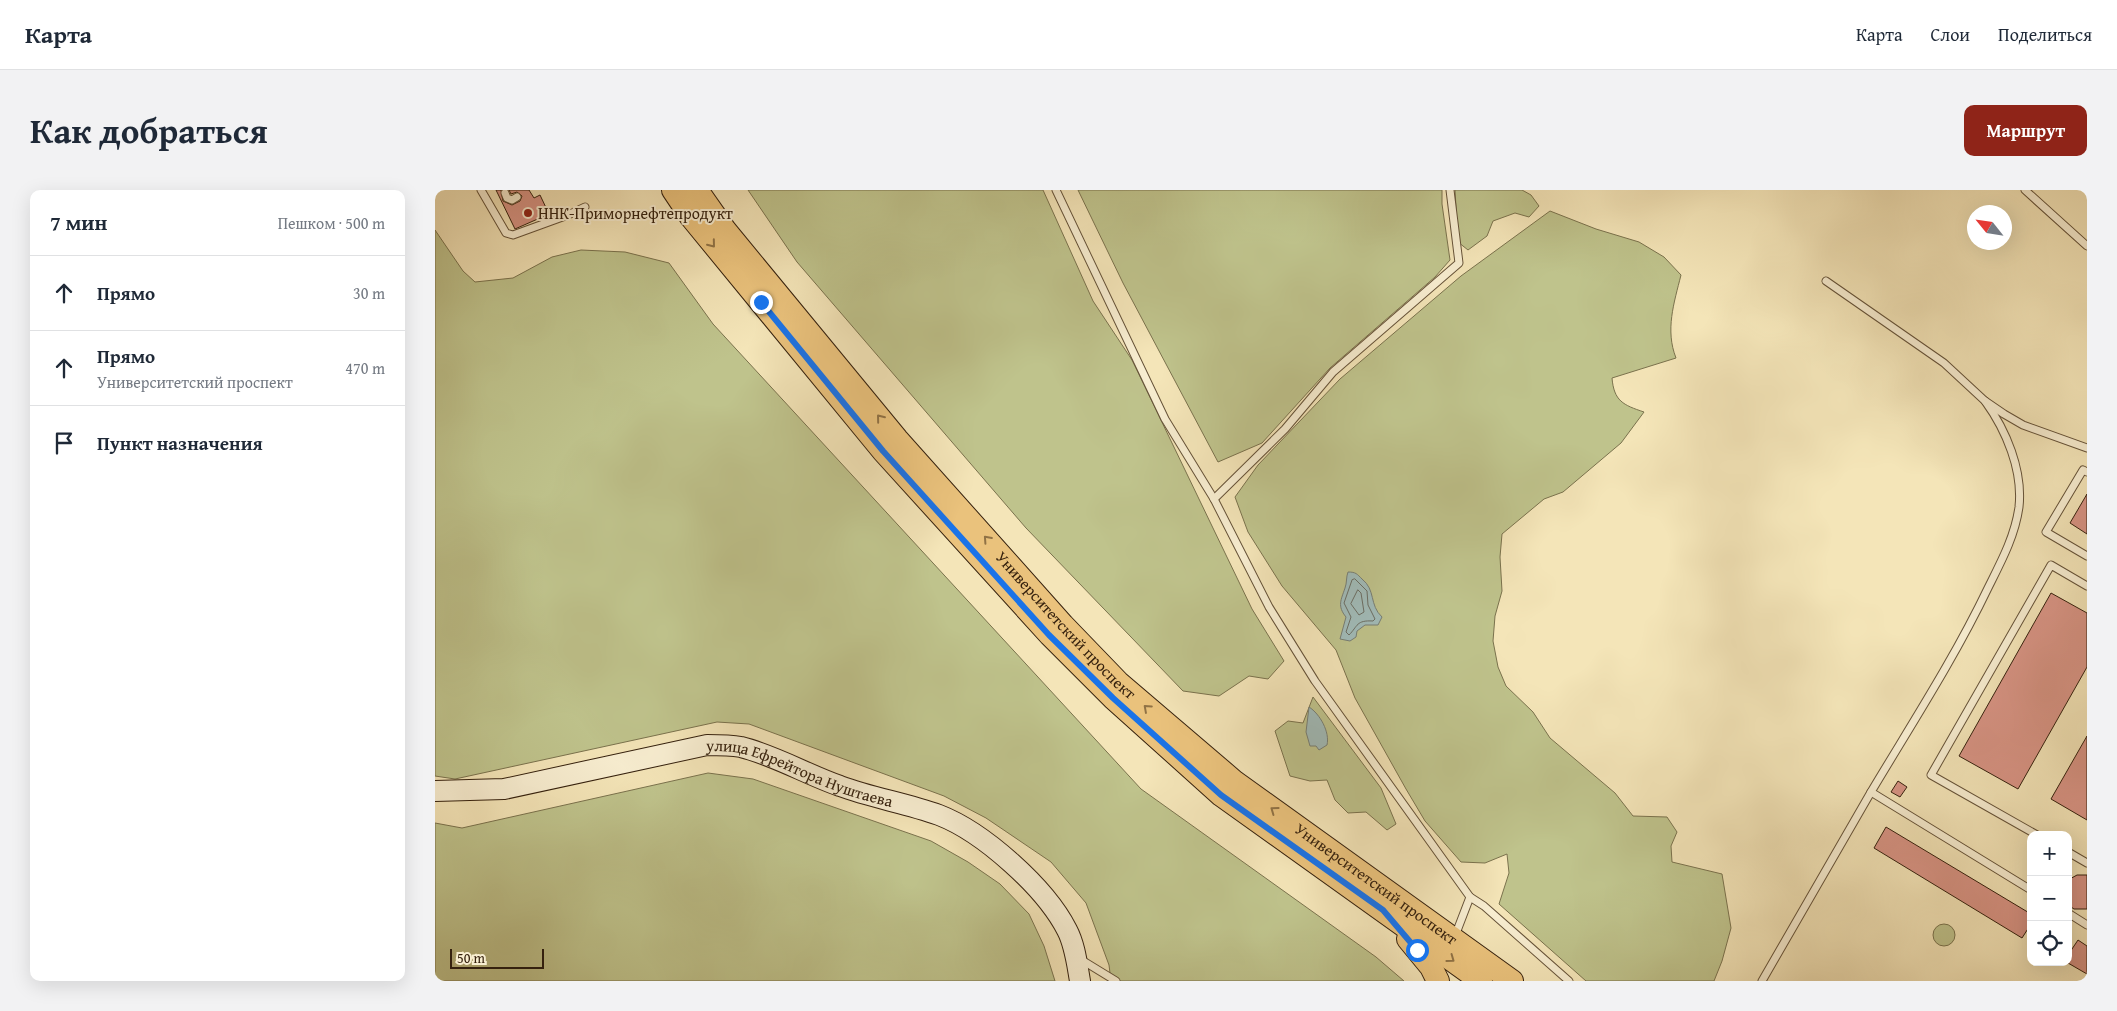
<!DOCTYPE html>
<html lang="ru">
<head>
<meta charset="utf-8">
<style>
	body { margin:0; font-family:"Gentium Book Plus",serif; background:#f2f2f3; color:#1f2937 }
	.controls { position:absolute; right:15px; bottom:15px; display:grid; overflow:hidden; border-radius:10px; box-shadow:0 5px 20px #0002 }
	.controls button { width:45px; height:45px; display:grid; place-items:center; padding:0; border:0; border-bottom:1px solid #e0e1e3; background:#fff; color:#1f2937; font:25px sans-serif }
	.compass { position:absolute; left:1532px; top:15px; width:45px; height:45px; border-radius:50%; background:#fff; box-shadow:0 5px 20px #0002; rotate:300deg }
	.scale { position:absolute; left:15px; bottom:12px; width:94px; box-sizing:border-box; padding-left:5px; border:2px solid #35210e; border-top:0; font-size:14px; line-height:18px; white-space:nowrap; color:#35210e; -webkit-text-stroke:4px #f8eed1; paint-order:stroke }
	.stop { position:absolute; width:15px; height:15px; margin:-11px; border:4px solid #1a73e8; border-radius:50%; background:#fff }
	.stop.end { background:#1a73e8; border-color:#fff; box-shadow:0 1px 5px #0008 }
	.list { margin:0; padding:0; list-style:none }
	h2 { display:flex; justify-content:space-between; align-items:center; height:65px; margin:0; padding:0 20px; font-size:21px }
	h2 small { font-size:16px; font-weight:400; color:#747a83 }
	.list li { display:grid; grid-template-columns:32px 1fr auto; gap:15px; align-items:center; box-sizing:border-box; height:75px; padding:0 20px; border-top:1px solid #e0e1e3 }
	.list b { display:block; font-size:19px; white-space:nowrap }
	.list p { margin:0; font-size:16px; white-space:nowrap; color:#747a83 }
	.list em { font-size:16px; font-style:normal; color:#747a83 }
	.icon { flex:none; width:28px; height:28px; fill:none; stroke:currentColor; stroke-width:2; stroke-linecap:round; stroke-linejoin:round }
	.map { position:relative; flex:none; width:1652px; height:791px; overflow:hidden; border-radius:10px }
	header { display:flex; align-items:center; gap:30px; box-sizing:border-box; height:70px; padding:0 25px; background:#fff; border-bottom:1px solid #e0e1e3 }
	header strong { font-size:24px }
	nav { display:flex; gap:28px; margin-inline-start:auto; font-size:18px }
	.intro { display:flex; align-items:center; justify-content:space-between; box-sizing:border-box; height:120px; padding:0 30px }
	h1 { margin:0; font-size:35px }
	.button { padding:12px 22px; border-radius:10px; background:#8f2418; color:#fff; font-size:18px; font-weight:700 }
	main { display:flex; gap:30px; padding:0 30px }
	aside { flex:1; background:#fff; border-radius:10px; box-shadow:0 5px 20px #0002 }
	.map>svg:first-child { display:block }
	.green { fill:#bfc38c; stroke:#7a724d }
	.water { fill:#a1bcba; stroke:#767e75 }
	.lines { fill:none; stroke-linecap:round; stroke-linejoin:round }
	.shore { stroke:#6b6e64; stroke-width:1 }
	.building { fill:#d89485; stroke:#35210e }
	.service-casing { stroke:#655238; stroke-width:9 }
	.secondary-casing { stroke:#35210e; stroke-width:22 }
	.primary-casing { stroke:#35210e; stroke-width:24 }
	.service { stroke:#f8eed1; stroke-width:7 }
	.secondary { stroke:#f8eed1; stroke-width:20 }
	.primary { stroke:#eac27c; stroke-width:22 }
	.oneway { stroke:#907245 }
	.route { stroke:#1a73e8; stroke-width:6 }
	.poi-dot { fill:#8f2418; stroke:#f8eed1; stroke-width:2 }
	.labels { text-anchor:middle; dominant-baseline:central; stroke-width:4; stroke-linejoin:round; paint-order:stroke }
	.poi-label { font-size:16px; fill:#35210e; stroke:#f8eed1; text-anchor:start }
	.street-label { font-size:16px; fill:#35210e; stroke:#f8eed1 }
</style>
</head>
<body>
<header>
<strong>Карта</strong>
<nav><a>Карта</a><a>Слои</a><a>Поделиться</a></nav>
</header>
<div class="intro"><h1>Как добраться</h1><a class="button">Маршрут</a></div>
<main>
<aside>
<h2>7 мин<small>Пешком · 500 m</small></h2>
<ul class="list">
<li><svg class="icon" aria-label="ahead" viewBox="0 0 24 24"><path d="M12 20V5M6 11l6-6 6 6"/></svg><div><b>Прямо</b></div><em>30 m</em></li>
<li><svg class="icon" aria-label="ahead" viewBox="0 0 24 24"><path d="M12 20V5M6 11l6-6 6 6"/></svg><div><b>Прямо</b><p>Университетский проспект</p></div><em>470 m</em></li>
<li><svg class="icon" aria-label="arrive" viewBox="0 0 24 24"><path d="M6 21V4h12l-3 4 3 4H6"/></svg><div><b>Пункт назначения</b></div></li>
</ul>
</aside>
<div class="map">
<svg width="1652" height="791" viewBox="0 0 1652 791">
	<rect width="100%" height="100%" fill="#f4e5b8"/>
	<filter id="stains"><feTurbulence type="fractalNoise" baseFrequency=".004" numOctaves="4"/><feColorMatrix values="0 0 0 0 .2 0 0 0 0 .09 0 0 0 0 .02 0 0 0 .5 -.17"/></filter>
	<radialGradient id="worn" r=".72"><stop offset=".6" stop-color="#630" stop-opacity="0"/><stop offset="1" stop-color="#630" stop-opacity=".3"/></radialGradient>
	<g class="green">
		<path d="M313,0H608L658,111L697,170L817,419L849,471L833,489L814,486L784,506L748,501L591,338L362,72Z"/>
		<path d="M643,0H1007V14L1015,70L1000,87L895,178L827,253L783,272L688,93Z"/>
		<path d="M1020,0H1087L1096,5L1104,16L1094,27L1080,23L1058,31L1052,46L1033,60L1023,52Z"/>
		<path d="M1115,21L1161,39L1204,52L1229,67L1246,85C1239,113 1230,140 1241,168L1177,188C1179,211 1188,215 1209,222L1186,253L1128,302L1109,309L1067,344L1065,367L1067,401L1060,426L1058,451L1063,477L1071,496L1098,522L1115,548L1180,603L1198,626L1232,627L1242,642L1236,656L1237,672L1287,684L1296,738L1287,771L1279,791H1151L1064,714L1074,683L1072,664L1050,673L1026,672L990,631L971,599L920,508L901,460L847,396L813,342L800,307L823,275L905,189L1026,86Z"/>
		<path d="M0,40L28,81L40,92L78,88L117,67L146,60L190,62L234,73L278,134L706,599L941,767L969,791H676L674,775L651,713L616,672L551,628L509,606L314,534L282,532L20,589L0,586Z"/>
		<path d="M878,507L946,598L961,634L952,640L931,622L913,623L900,610L892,590L875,591L855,586L840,541L853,531L868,533Z"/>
		<path d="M273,583L318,589L496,651L533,672L565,694L594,724L609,756L620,791H0V633L27,638Z"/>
		<circle cx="1509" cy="745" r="11"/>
	</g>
	<g class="water">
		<path d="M913,382C921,382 922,384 927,389C941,400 934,415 947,427L943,435H930L922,441L921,447L915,451L905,449L911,427C902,416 906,410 910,398C912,393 911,387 913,382Z"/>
		<path d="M874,517C885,524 895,542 892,555L884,560L881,556H875L871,542Z"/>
	</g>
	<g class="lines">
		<g class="shore">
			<path d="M920,389L932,401L933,415L940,429L938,431C921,430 923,436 914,445L911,442L916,427L909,413L917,390Z"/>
			<path d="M923,400L926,403L929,422L924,425L916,414Z"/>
		</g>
	</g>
	<g class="building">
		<path d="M61,0H66L68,11L77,15L85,11L87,6L82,2L76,4L74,0H94L99,8L105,5L114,24L80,39Z"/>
		<path d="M1652,304V344L1635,333Z"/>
		<path d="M1616,403L1652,423V477L1583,599L1524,566Z"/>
		<path d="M1652,546V630L1616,609Z"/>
		<path d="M1463,591L1472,597L1465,607L1456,602Z"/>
		<path d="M1451,637L1596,724V734L1587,748L1439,658Z"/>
		<path d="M1642,685H1652V719H1639L1633,715V690Z"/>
		<path d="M1643,750L1652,756V784L1633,773V765Z"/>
	</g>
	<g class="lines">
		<defs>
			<g id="service">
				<path d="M46,0L71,43L78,45L133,25L150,17"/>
				<path d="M621,0L730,229L779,309L834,417L880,491L1035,707L1049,716L1134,791"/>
				<path d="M1590,0L1652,56"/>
				<path d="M70,3L72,8L77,10L82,7"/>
				<path d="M1391,91L1509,173L1550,211L1569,224L1588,235L1652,258"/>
				<path d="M1550,211C1571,240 1588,280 1584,317C1580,346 1566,372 1553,398C1519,469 1476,535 1436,602L1596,700"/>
				<path d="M1652,282L1648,280L1611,342L1652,366"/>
				<path d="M779,309L850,239L898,182L1024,73L1015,0"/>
				<path d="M1602,645L1496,585L1616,375L1652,396"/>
				<path d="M1633,662L1652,673"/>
				<path d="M1633,723L1652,735"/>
				<path d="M1020,746L1035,707"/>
				<path d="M645,769L681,791"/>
				<path d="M1327,791L1436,602"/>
			</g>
			<g id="secondary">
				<path id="s1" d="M0,601L69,599L272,555C283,555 295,555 306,557C339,565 373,585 405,596C437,608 471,613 504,625C548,642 610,697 632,740C640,755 642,774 645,791"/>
			</g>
			<g id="primary">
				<path d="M238,0L256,27L448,261L615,445L678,508L786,605L1046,791"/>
				<path id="s2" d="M262,0L290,40L462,249L628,435L683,492L800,592L1077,791"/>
				<path d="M973,749L996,777L1003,791"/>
			</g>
		</defs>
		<use href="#service" class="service-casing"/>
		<use href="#secondary" class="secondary-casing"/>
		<use href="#primary" class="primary-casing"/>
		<use href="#service" class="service"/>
		<use href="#secondary" class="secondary"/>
		<use href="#primary" class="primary"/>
	</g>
	<defs><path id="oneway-chevron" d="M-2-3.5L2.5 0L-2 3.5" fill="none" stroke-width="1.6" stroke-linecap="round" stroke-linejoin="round" transform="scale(1.25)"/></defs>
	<g class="oneway">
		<use href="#oneway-chevron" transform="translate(277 54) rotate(51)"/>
		<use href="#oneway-chevron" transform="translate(445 228) rotate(-129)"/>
		<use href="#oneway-chevron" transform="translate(552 349) rotate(-132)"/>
		<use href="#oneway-chevron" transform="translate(712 518) rotate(-138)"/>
		<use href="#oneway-chevron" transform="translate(839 620) rotate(-144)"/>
		<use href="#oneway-chevron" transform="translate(1016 769) rotate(36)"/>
	</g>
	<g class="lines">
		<path class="route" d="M326,112L448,261L614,445L678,508L786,605L948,720L982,760"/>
	</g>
	<circle class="poi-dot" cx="93" cy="23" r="5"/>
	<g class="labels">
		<g class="poi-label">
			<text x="103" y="23">ННК-Приморнефтепродукт</text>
		</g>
		<g class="street-label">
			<text stroke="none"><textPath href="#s2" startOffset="571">Университетский проспект</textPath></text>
			<text stroke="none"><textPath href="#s1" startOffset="374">улица Ефрейтора Нуштаева</textPath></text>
			<text stroke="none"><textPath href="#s2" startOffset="976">Университетский проспект</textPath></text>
		</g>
	</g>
	<rect width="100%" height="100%" filter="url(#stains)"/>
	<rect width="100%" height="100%" fill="url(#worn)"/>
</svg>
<div class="controls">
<button>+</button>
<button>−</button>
<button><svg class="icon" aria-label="locate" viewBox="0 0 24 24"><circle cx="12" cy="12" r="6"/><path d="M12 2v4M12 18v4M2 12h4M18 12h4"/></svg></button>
</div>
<svg class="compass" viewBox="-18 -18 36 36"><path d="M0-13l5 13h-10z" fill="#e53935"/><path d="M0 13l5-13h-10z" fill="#747a83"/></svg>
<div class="scale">50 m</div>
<div class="stop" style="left:982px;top:760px"></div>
<div class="stop end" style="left:326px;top:112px"></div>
</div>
</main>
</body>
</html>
